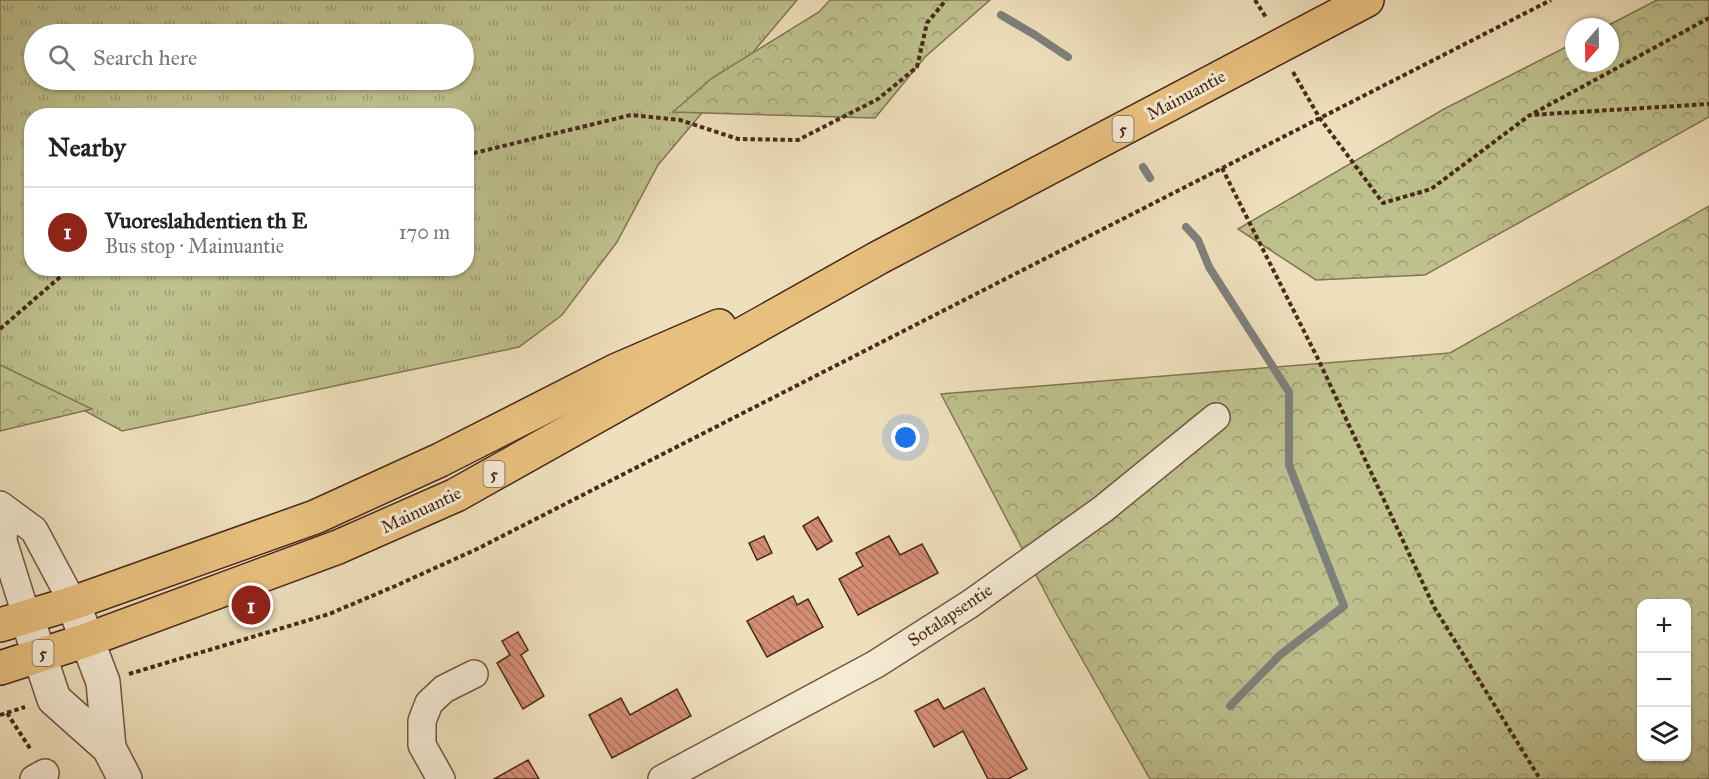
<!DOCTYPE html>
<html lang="en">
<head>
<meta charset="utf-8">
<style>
	body { margin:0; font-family:"IM FELL Great Primer",serif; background:#f6f6f6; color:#222 }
	.controls { position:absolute; right:18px; bottom:18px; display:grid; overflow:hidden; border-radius:12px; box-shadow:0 2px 4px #0004 }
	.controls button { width:54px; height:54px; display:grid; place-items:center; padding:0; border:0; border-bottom:2px solid #e0e0e0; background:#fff; color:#222; font:30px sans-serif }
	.compass { position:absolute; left:1565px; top:18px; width:54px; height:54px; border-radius:50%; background:#fff; box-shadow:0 2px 4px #0004; rotate:200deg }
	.you { position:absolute; left:906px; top:438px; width:21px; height:21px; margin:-15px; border:4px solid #fff; border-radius:50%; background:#1a73e8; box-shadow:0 0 0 9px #1a73e833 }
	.badge { display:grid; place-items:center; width:39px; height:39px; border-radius:50%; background:#8f2418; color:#fff; font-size:20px; font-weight:700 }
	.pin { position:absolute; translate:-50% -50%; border:3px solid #fff; box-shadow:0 2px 6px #0006 }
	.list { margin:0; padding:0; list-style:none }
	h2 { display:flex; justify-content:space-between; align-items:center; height:78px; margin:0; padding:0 24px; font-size:26px }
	h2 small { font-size:20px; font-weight:400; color:#767676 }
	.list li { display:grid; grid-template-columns:39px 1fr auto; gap:18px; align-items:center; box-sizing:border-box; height:90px; padding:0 24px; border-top:2px solid #e0e0e0 }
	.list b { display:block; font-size:22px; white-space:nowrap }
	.list p { margin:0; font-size:20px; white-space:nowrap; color:#767676 }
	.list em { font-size:20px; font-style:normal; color:#767676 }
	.icon { flex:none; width:33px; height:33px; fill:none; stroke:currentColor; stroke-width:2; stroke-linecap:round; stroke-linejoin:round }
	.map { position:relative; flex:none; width:1709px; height:779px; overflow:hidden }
	.search { position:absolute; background:#fff; box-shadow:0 2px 4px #0004; left:24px; top:24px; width:450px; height:66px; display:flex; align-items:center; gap:15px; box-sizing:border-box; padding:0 21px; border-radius:33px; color:#767676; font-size:22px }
	.panel { position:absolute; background:#fff; box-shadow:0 2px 4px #0004; left:24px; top:108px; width:450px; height:168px; border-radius:24px }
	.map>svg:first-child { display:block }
	.grass { fill:url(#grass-tufts); stroke:#847554; stroke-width:1.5; fill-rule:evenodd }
	.forest { fill:url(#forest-crowns); stroke:#847554; stroke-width:1.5; fill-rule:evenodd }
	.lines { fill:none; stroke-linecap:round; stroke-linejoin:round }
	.stream { stroke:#7e807c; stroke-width:8 }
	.building { fill:url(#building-back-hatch); stroke:#4a291a; stroke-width:1.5 }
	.minor-casing { stroke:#735743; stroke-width:30 }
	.tertiary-casing { stroke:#735743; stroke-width:36 }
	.trunk-casing { stroke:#4a291a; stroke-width:36 }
	.path { stroke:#4a291a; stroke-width:4; stroke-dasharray:4.5 3; stroke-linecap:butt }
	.minor { stroke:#f5ebd4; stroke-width:27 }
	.tertiary { stroke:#f5ebd4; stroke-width:33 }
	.trunk { stroke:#e8c07e; stroke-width:33 }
	.labels { text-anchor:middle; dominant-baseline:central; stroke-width:6; stroke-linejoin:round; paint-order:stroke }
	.shield { fill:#f5ebd4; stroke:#7d6352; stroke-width:1.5 }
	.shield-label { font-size:16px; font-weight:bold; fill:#4a291a }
	.street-label { font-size:18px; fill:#4a291a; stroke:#f5ebd4 }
</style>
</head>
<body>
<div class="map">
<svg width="1709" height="779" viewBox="0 0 1709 779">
	<defs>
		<pattern id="grass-tufts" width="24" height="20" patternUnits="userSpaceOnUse" patternTransform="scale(1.5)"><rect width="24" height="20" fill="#bec18e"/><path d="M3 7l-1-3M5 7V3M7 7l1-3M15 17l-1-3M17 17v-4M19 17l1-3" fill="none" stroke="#9c9d73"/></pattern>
		<pattern id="forest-crowns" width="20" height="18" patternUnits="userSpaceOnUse" patternTransform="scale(1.5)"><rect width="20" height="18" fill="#bec18e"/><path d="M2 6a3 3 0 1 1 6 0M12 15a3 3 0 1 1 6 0" fill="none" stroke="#9c9d73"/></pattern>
		<pattern id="building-back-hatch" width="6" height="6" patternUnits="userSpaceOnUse" patternTransform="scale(1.5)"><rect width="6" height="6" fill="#d48d75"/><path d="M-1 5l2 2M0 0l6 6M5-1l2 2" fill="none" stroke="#ae735f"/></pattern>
	</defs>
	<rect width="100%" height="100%" fill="#efe0bd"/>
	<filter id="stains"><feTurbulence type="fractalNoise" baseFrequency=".00333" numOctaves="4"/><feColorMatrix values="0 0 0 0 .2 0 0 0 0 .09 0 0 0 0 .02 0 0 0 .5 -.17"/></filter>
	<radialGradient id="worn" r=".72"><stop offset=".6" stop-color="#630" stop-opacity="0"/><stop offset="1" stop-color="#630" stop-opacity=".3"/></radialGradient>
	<path class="grass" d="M0,0H797L658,165L617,242L562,315L519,347L122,431L0,365ZM34,34H464V80H34ZM32,116H466V268H32Z"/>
	<g class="forest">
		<path d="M830,0H990L925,57L875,118L673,112L712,78L819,12Z"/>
		<path d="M1657,0H1709V117L1425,275L1316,280L1238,229L1444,109L1574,43V63H1610V27H1605Z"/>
		<path d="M1709,206V779H1150L1057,615L941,394L1450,353ZM1642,604H1686V756H1642Z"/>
		<path d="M0,365L92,409L0,431Z"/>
	</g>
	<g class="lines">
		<g class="stream">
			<path d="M1001,15L1035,35L1068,57"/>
			<path d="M1143,167L1150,178"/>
			<path d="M1186,227L1198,240L1209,267L1289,392V465L1344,606L1280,655L1230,706"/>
		</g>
	</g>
	<g class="building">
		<path d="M818,517L832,541L817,550L803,526Z"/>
		<path d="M764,536L772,553L757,560L749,543Z"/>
		<path d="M889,536L900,555L922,544L938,573L858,615L839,579L863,566L856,553Z"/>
		<path d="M793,596L797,605L808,599L823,627L767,657L747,621Z"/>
		<path d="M518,632L528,650L521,655L544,696L523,709L497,663L510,655L502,641Z"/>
		<path d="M984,688L1027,769L1008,779H988L963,731L934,747L915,711L938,699L944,709Z"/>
		<path d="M677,689L691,716L612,758L589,715L621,698L630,715Z"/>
		<path d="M528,760L539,779H494Z"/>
	</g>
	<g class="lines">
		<defs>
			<g id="minor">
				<path d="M0,505L34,530L73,603"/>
				<path d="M5,510L3,541L27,618"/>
				<path d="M34,779L45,773"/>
				<path d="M441,779L422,745V721L429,703L444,689L474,674"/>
				<path d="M662,779L876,664L970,604L1103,509L1216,417"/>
			</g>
			<g id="tertiary">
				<path d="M73,603L103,682L109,748"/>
				<path d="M27,618L54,699L109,748L125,779"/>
			</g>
			<g id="trunk">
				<path d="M0,625L73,603L315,517L440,460L615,371L719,326"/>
				<path d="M0,668L87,640L338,547L456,495L878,258L1367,0"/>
			</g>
		</defs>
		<use href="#minor" class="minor-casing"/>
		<use href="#tertiary" class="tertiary-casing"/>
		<use href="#trunk" class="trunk-casing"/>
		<g class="path">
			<path d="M1255,0L1267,19"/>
			<path d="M1293,72L1319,117L1383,203L1431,189L1530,115L1709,104"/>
			<path d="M1534,113L1709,18"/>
			<path d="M466,155L631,115L680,120L738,139L798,140L878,99L917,67L927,23L946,0"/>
			<path d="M1222,168L1319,361L1434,607L1540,779"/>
			<path d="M0,329L67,271L76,268"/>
			<path d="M129,674L329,614L393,587L477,549L1551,0"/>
			<path d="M7,713L31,750"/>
			<path d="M0,715L25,707"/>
		</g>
		<use href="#minor" class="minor"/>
		<use href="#tertiary" class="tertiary"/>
		<use href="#trunk" class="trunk"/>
	</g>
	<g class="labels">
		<g class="shield">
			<rect x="1112.5" y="116" width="21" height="26" rx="4.5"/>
			<rect x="483.5" y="461" width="21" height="26" rx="4.5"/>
			<rect x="32.5" y="640" width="21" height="26" rx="4.5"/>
		</g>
		<g class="shield-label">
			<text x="1123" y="129">5</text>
			<text x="494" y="474">5</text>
			<text x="43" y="653">5</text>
		</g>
		<g class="street-label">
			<text transform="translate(1186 95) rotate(-28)">Mainuantie</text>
			<text transform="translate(421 510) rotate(-25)">Mainuantie</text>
			<text transform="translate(950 615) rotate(-34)">Sotalapsentie</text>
		</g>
	</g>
	<rect width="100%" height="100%" filter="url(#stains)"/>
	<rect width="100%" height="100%" fill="url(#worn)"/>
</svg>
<div class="controls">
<button>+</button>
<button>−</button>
<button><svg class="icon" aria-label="layers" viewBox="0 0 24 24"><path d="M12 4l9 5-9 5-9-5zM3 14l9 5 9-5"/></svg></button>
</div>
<svg class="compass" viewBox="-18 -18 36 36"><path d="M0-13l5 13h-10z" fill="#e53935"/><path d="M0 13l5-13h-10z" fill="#767676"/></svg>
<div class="you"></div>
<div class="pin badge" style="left:251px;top:605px">1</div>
<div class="search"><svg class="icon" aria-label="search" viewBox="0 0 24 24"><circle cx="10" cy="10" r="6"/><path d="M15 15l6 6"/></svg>Search here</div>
<section class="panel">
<h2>Nearby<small></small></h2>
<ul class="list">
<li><span class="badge">1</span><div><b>Vuoreslahdentien th E</b><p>Bus stop · Mainuantie</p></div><em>170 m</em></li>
</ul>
</section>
</div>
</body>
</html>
